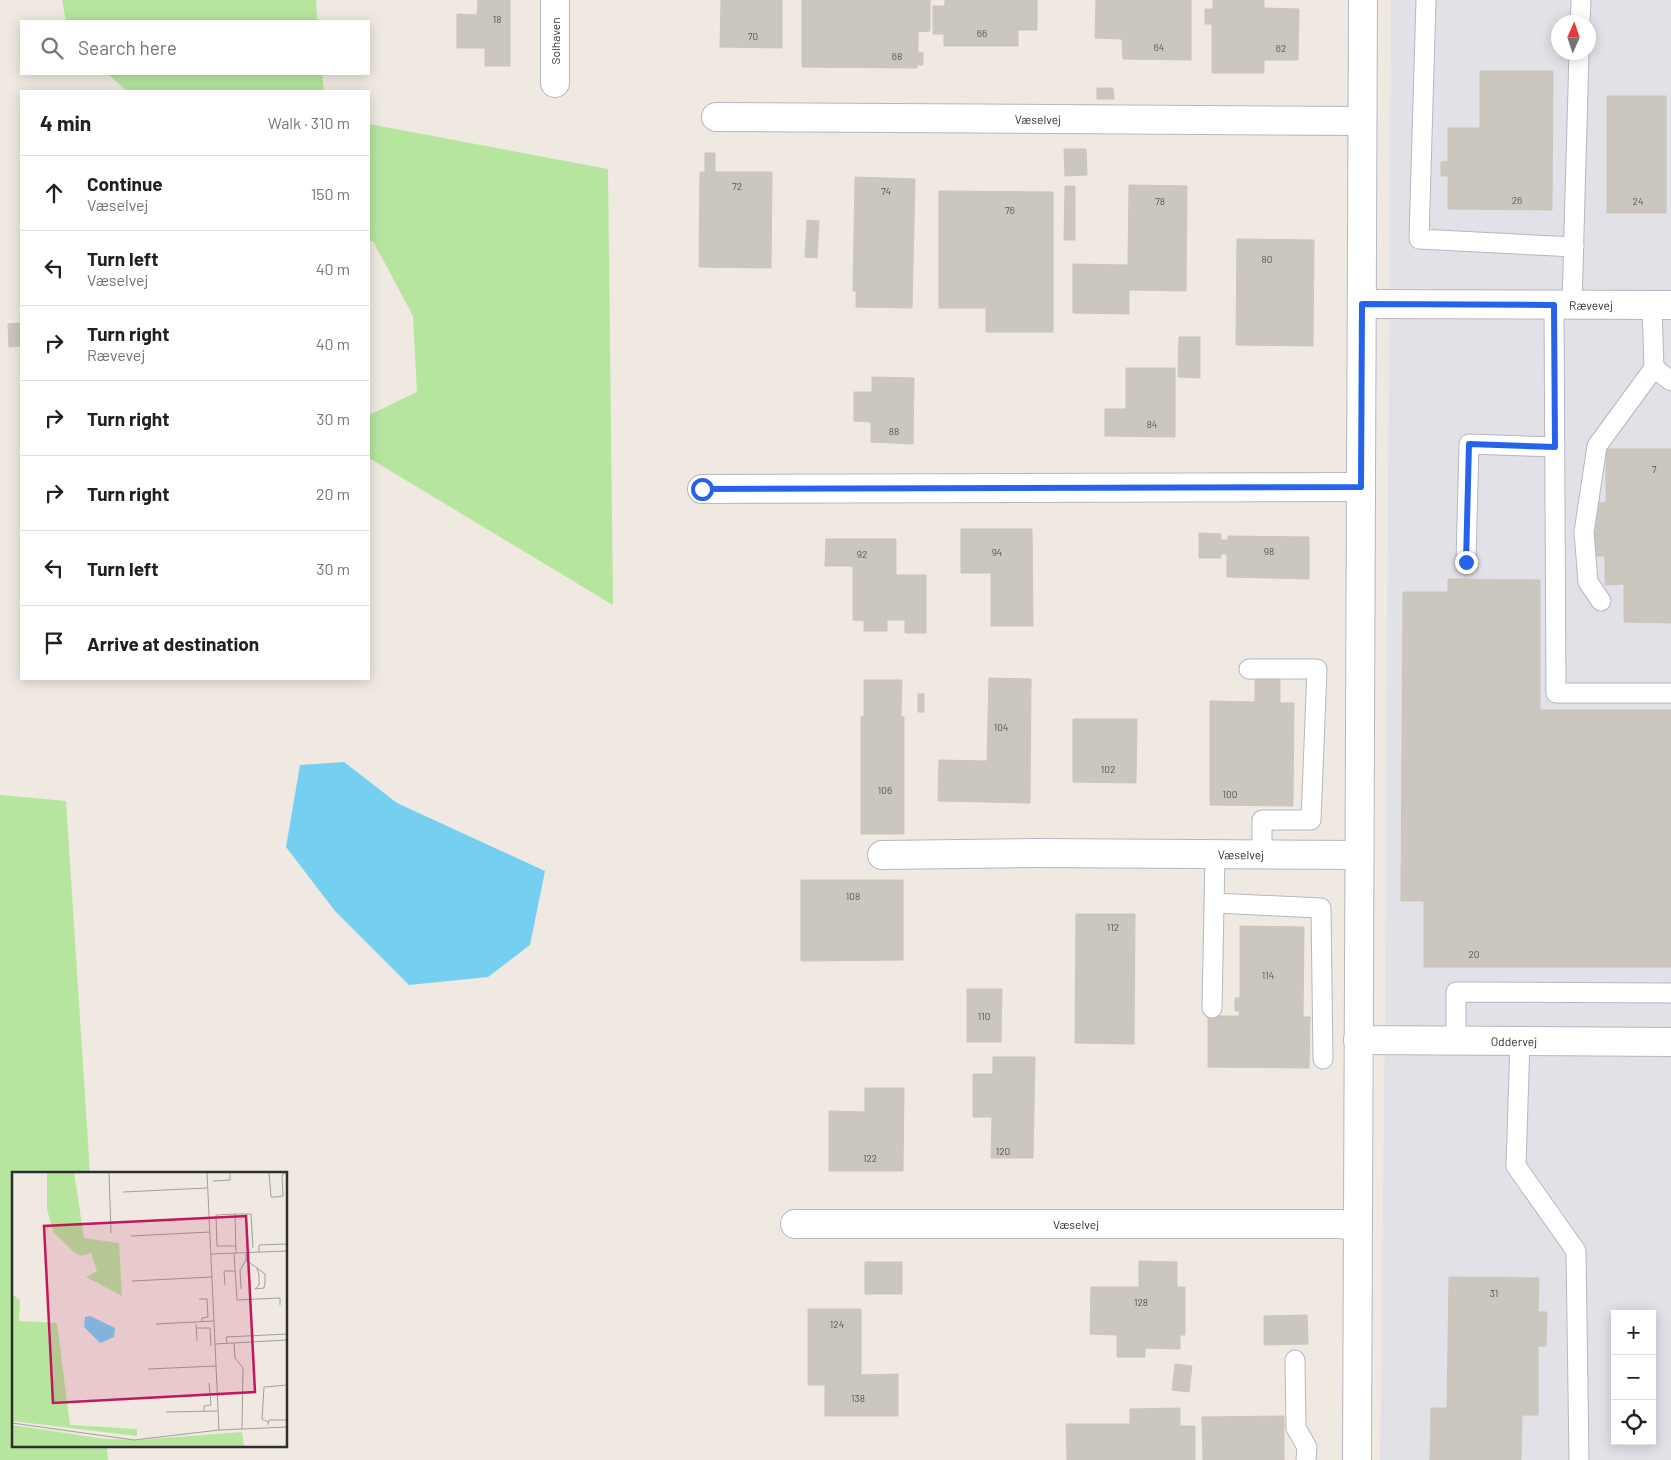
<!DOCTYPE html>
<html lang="en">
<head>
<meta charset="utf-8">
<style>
	body { margin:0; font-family:Barlow,sans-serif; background:#f2f2f2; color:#202124 }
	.controls { position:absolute; right:15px; bottom:15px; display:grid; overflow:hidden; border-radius:0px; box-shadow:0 2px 12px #0003 }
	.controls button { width:45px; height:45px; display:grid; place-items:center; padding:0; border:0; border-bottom:1px solid #e0e0e0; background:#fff; color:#202124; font:25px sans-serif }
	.compass { position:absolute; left:1551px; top:15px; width:45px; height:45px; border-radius:50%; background:#fff; box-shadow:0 2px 12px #0003; rotate:3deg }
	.stop { position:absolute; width:15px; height:15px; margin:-11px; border:4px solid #2563eb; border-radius:50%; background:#fff }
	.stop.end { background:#2563eb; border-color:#fff; box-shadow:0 1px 5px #0008 }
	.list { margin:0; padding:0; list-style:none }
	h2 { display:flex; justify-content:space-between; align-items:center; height:65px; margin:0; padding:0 20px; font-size:21px }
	h2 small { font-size:16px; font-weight:400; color:#757577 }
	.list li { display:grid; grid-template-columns:32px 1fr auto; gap:15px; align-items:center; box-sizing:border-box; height:75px; padding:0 20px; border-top:1px solid #e0e0e0 }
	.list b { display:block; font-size:19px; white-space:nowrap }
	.list p { margin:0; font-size:16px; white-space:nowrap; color:#757577 }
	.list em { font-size:16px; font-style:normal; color:#757577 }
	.icon { flex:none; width:28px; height:28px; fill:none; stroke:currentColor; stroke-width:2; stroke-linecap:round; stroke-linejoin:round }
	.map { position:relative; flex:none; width:1671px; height:1460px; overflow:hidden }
	.search { position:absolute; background:#fff; box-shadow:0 2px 12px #0003; left:20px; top:20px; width:350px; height:55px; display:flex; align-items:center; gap:12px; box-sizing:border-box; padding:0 18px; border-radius:0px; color:#757577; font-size:19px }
	.panel { position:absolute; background:#fff; box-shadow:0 2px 12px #0003; left:20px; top:90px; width:350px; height:590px; border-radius:0px }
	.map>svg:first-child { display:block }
	.industrial { fill:#e3e1e8; fill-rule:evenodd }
	.green { fill:#b6e59e }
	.water { fill:#75cff0 }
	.building { fill:#cbc7bf; stroke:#cbc5ba }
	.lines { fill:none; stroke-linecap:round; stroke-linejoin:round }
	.lane-casing { stroke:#b4b7c1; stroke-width:21 }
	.street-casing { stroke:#b4b7c1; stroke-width:30 }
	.lane { stroke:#fff; stroke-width:19 }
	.street { stroke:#fff; stroke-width:28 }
	.route { stroke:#2563eb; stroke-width:6 }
	.labels { text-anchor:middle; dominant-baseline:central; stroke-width:5; stroke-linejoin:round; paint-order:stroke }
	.number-label { font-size:10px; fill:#555452 }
	.street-label { font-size:12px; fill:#2e2e2e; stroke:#fff }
	.inset-road { fill:none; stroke:#a29e99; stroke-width:1 }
	.view { fill:#c2185b; fill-opacity:0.15; stroke:#c2185b; stroke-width:2.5 }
	.inset-edge { fill:none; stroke:#2e2e2e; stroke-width:2.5 }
</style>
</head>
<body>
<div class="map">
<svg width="1671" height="1460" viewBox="0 0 1671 1460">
	<rect width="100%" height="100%" fill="#efe9e1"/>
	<path class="industrial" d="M1391,0H1671V1460H1380L1385,1015ZM1558,22H1588V52H1558ZM1615,1314H1652V1441H1615Z"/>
	<g class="green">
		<path d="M62,0H316L317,21H66Z"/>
		<path d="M108,74H322L324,91H127Z"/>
		<path d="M369,124L608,169L613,605L369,458V415L417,392L413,316L373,241L369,242Z"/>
		<path d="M0,795L66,801L90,1174H14V1446H107L108,1460H0Z"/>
	</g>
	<path class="water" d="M344,762L397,803L545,871L530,945L488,977L409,985L335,911L286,847L300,765Z"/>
	<g class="building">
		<path d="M478,0H510V66H485V48H457V14L477,15Z"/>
		<path d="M721,0H782V48L720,47Z"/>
		<path d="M802,0H930V31L918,32V52L923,53V65H917V68L802,67Z"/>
		<path d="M945,0H1037V30H1018V46H944V34H933V6H945Z"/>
		<path d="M1096,0H1191V60L1123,59L1122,39L1095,38Z"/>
		<path d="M1213,0H1264V8L1299,9L1298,60H1264V73H1212V24H1205V9H1213Z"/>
		<path d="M1480,71H1553L1552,210L1448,209V176H1441V162L1448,161V128H1480Z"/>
		<path d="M1097,88H1113L1114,99H1097Z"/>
		<rect x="1607" y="96" width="59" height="117"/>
		<path d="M1064,149H1086L1087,175L1065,176Z"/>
		<path d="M705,153H715V172H772L771,268L699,267L700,172H705Z"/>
		<path d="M855,177L915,179L912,308L856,307V291H853Z"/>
		<path d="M1129,185L1187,186L1186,291L1129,290V314L1073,313V264L1128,265Z"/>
		<path d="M1065,186H1075V240H1064Z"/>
		<path d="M939,191L1053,192V332H986V308H939Z"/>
		<path d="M807,220L819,221L817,258L805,257Z"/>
		<path d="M1237,239L1314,240L1313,346L1236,345Z"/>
		<path d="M21,323V346L9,347L8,324Z"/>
		<path d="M1179,337H1200V378L1178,377Z"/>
		<path d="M1126,368H1175V437L1105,436V409H1126Z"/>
		<path d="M872,377L914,378L913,444L871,442V422L854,421V392H872Z"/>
		<path d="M1606,449H1671V623L1624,622V584L1605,585V556H1593V502L1606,503Z"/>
		<path d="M961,529H1032L1033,626H991V573H961Z"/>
		<path d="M1199,533L1221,534V540H1228V536L1309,537V579L1227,577V554H1221V558H1199Z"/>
		<path d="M826,539H896V575H926V633H905V620H887V631H864V621L853,620V566H825Z"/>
		<path d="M1448,579L1540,580V710H1671V967H1424V901H1401L1403,592H1448Z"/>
		<path d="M989,678L1031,679L1030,803L938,801L939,760L987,761Z"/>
		<path d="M1255,679H1280V703H1294L1293,806L1210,805V701L1255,702Z"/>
		<path d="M864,680H902L901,717H904V834H861V716L864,717Z"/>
		<rect x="918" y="694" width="6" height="18"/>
		<path d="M1073,719H1137L1136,783L1073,782Z"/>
		<path d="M801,880H903V960L801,961Z"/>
		<path d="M1076,914H1135L1134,1044L1075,1043Z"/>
		<path d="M1240,926L1304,927L1303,1017H1310L1309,1068L1208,1067V1016H1239L1240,1011H1235V998H1240Z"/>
		<path d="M967,989H1002L1001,1042H967Z"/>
		<path d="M993,1057H1035L1033,1158H991L992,1117H973V1074H993Z"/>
		<path d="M865,1088H904L903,1171H829V1111L865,1112Z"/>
		<path d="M1139,1261L1177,1262V1287H1185V1335H1180V1349L1145,1348V1357H1117V1335L1090,1334L1091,1287H1139Z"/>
		<rect x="865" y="1262" width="37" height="32"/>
		<path d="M1449,1277L1539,1278L1538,1312H1547L1546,1346H1538V1415H1522L1521,1460H1430L1431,1408H1447Z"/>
		<path d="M808,1309H861V1375L898,1374V1416H825V1385H808Z"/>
		<path d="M1307,1315L1308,1344L1264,1345V1316Z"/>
		<path d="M1175,1364L1192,1366L1189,1392L1172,1390Z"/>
		<path d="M1180,1408V1426H1195V1460H1067L1066,1424H1130V1409Z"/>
		<path d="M1284,1416V1460H1203L1202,1417Z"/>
	</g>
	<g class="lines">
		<defs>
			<g id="lane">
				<path d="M1426,0L1419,239L1574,247"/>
				<path d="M1580,22L1581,0"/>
				<path d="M1554,305L1556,693H1671"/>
				<path d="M1572,305L1579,52"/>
				<path d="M1654,368L1671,381"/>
				<path d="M1466,562L1469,444L1555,447"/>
				<path d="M1601,601L1588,582L1584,532L1597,446L1654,368L1652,305"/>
				<path d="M1249,669H1317L1311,820H1262V855"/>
				<path d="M1214,903L1321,908L1323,1059"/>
				<path d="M1212,1008L1215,854"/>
				<path d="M1456,1041V992L1671,993"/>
				<path d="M1520,1041L1516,1166L1576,1251L1579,1460"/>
				<path d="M1295,1360L1296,1428L1307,1447L1306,1460"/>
			</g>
			<g id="street">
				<path d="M555,83V0"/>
				<path id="s1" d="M716,117L1362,121"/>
				<path id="s2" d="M1362,304L1671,305"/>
				<path d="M702,489L1361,487"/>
				<path id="s3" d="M882,855L1037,853L1359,855"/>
				<path id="s4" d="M1358,1040L1671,1042"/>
				<path id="s5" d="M795,1224H1339L1357,1226"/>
				<path d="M1357,1460L1363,0"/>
			</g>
		</defs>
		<use href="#lane" class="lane-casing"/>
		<use href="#street" class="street-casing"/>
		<use href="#lane" class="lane"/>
		<use href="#street" class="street"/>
	</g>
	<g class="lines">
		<path class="route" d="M702,489L1361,487L1362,304L1554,305L1555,447L1469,444L1466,562"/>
	</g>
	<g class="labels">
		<g class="number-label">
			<text x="497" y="19">18</text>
			<text x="982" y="33">66</text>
			<text x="753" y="36">70</text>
			<text x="1159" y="47">64</text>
			<text x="1281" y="48">62</text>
			<text x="897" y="56">68</text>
			<text x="737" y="186">72</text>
			<text x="886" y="191">74</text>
			<text x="1517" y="200">26</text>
			<text x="1160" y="201">78</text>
			<text x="1638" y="201">24</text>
			<text x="1010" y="210">76</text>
			<text x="1267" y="259">80</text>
			<text x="1152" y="424">84</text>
			<text x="894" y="431">88</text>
			<text x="1654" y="469">7</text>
			<text x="1269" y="551">98</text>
			<text x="997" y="552">94</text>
			<text x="862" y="554">92</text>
			<text x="1001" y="727">104</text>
			<text x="1108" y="769">102</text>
			<text x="885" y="790">106</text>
			<text x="1230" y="794">100</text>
			<text x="853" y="896">108</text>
			<text x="1113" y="927">112</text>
			<text x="1474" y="954">20</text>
			<text x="1268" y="975">114</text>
			<text x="984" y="1016">110</text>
			<text x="1003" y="1151">120</text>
			<text x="870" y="1158">122</text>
			<text x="1494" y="1293">31</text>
			<text x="1141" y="1302">128</text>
			<text x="837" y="1324">124</text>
			<text x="858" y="1398">138</text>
		</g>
		<g class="street-label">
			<text transform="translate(555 41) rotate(-90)">Solhaven</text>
			<text stroke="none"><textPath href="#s1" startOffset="322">Væselvej</textPath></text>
			<text stroke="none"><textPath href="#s2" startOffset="229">Rævevej</textPath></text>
			<text stroke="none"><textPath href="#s3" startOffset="359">Væselvej</textPath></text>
			<text stroke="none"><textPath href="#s4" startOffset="156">Oddervej</textPath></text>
			<text stroke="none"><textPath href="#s5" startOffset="281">Væselvej</textPath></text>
		</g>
	</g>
	<g transform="translate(12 1172)">
		<rect width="275" height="275" fill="#efe9e1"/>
		<path d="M35,0H62L72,66L107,71L110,124L74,105L85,99L79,81L69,84L63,81L41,60L35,37ZM0,122L8,128L7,149L45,151L58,253L125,257V264L0,249ZM0,253L93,267L127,268L230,260L232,275H0Z" fill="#b6e59e"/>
		<path d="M78,144L103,156L102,165L88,171L72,155L73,145Z" fill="#75cff0"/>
		<path class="inset-road" d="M97,0L99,61M195,0L207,258M257,0L259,25H264L271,24L270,3L274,0M201,9L218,8V0M111,20L195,16M223,42L204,43L205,74H224M119,64L198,60M247,80V73L274,72M222,81L225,128L268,126V133M224,81L223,42H239L241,76M199,82L275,79M234,88L245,96L247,103V113L243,117M120,109L200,105M213,113L212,99H223M229,117L228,98L234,88V81M243,117L252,116L253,110V102L245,96M187,127H195L196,145L190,146V150M144,152L202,149M184,152L185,169M185,156H198L199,174M215,171L214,165L275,162M222,171L223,186L231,196L230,257M203,172L275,168M136,197L204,194M192,239V234L199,233L197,211M154,240L206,239M256,250L250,247L252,215L275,213M0,251L122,268L207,258L275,255M256,253L257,248H275"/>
		<path class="view" d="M234,44L243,220L41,231L32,54Z"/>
		<rect width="275" height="275" class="inset-edge"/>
	</g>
</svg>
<div class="controls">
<button>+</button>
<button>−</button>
<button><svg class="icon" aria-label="locate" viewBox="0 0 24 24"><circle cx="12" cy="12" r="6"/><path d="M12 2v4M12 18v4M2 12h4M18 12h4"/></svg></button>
</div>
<svg class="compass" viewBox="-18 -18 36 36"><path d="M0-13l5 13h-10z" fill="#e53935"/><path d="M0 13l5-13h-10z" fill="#757577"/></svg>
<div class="stop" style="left:702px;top:489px"></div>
<div class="stop end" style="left:1466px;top:562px"></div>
<div class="search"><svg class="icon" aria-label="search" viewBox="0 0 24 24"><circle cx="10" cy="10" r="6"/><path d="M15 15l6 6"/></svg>Search here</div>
<section class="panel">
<h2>4 min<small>Walk · 310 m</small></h2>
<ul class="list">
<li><svg class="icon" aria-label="ahead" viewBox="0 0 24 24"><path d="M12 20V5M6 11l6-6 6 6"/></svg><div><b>Continue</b><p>Væselvej</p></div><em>150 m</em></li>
<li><svg class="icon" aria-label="left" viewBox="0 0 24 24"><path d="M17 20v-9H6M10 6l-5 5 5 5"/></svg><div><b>Turn left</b><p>Væselvej</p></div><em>40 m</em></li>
<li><svg class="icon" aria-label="right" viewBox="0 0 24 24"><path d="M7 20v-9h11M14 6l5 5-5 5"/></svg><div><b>Turn right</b><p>Rævevej</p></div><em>40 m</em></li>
<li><svg class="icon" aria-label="right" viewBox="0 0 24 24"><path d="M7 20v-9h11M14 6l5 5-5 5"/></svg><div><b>Turn right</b></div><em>30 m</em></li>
<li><svg class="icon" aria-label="right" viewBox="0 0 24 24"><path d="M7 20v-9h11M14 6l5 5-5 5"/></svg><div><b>Turn right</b></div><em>20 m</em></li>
<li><svg class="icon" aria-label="left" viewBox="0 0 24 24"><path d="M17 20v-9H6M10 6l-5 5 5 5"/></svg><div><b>Turn left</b></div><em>30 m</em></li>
<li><svg class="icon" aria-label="arrive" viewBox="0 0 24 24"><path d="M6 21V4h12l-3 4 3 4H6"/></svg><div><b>Arrive at destination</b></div></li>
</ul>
</section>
</div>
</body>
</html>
